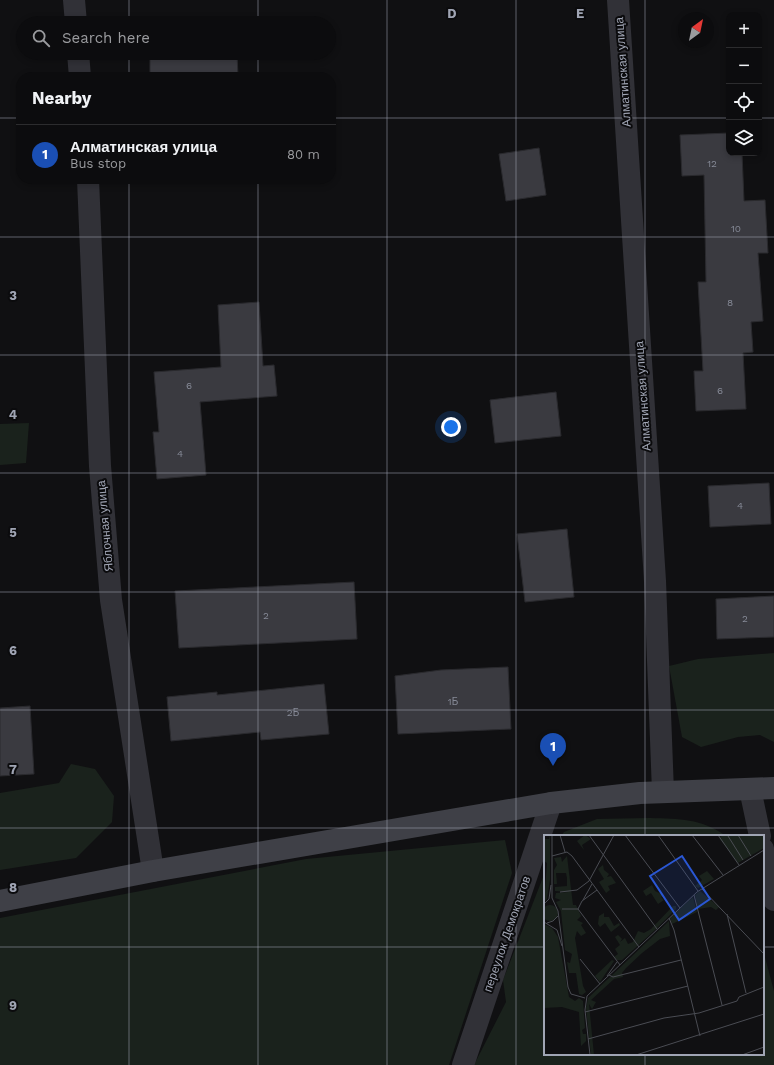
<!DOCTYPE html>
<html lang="en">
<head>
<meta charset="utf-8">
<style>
	body { margin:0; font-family:"Work Sans",sans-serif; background:#1a1a1c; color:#f1f3f6 }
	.controls { position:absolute; right:12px; top:12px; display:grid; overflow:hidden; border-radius:8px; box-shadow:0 2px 6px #0003 }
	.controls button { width:36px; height:36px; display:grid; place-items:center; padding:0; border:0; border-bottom:1px solid #2c2c2e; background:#0c0c0e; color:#f1f3f6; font:20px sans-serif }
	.compass { position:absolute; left:678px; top:12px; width:36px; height:36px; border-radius:50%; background:#0c0c0e; box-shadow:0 2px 6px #0003; rotate:33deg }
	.you { position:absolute; left:451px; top:427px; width:14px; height:14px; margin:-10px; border:3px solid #fff; border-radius:50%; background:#1a73e8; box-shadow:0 0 0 6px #1a73e833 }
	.badge { display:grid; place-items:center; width:26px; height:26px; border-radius:50%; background:#db2777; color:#fff; font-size:13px; font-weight:700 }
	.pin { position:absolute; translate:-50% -33px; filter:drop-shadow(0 1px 2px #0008) }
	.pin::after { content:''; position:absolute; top:21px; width:14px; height:12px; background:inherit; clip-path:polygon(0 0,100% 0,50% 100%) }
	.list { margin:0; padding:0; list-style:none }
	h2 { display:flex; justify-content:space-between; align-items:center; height:52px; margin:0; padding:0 16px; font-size:17px }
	h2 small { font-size:13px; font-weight:400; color:#9a9b9e }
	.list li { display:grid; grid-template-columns:26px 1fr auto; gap:12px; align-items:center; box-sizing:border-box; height:60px; padding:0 16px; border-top:1px solid #2c2c2e }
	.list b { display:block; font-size:15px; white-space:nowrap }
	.list p { margin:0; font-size:13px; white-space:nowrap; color:#9a9b9e }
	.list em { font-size:13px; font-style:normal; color:#9a9b9e }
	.icon { flex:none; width:22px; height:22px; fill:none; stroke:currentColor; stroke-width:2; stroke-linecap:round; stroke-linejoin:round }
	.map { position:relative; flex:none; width:774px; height:1065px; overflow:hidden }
	.search { position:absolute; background:#0c0c0e; box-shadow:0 2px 6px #0003; left:16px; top:16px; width:320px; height:44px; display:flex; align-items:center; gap:10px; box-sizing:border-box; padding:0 14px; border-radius:22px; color:#9a9b9e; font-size:15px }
	.panel { position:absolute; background:#0c0c0e; box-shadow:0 2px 6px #0003; left:16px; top:72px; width:320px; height:112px; border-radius:16px }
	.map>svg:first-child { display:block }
	.green { fill:#1a221c }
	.building { fill:#3a3a40; stroke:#2a2a2e }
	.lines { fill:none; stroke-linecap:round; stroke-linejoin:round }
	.street { stroke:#313137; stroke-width:22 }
	.secondary { stroke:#3f4047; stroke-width:22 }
	.grid { fill:none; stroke:#a0a5b4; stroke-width:1; stroke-opacity:0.55 }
	.labels { text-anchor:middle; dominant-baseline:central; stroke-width:4; stroke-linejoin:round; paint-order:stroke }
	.number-label { font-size:10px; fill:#868a97 }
	.street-label { font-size:12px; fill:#a0a5b4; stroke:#0b0b0d }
	.inset-road { fill:none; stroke:#4a4c53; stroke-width:1 }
	.view { fill:#2a57d4; fill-opacity:0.15; stroke:#2a57d4; stroke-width:2 }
	.inset-edge { fill:none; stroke:#a0a5b4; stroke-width:2 }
	.grid-label { font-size:13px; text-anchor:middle; font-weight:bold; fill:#a0a5b4; stroke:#0b0b0d; stroke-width:4; stroke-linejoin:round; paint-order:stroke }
</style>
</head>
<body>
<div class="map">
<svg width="774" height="1065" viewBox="0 0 774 1065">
	<rect width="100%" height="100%" fill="#101012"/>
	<g class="green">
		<path d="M29,423L26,463L0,465V424Z"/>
		<path d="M774,653V742L760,735L738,737L701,747L682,737L669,666L698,659Z"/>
		<path d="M71,764L95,769L114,796L112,822L76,858L0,870V793L59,783Z"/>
		<path d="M650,818C680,819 700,818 726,836H561L564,832L597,819Z"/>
		<path d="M505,840L512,873L449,1065H0V918L306,859Z"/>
		<path d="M545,872V1054H763V950L774,991V1065H474L506,1002L503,980Z"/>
	</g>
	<g class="building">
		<path d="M150,53H237L238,77L150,76Z"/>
		<path d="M729,133V153H742L744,201L765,200L768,253H758L763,321L751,322L753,352L743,353L746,409L696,411L694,371H703L698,282H706L704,175L682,176L680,135Z"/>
		<path d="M539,148L546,195L506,201L499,154Z"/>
		<path d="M259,302L263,366L274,365L277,396L200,402L206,475L157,479L153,432H159L154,372L221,367L218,305Z"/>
		<path d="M556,392L561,436L495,443L490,400Z"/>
		<path d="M769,483L771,524L710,527L708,486Z"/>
		<path d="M567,529L574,597L525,602L517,534Z"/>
		<path d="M354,582L357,639L179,648L175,591Z"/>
		<path d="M774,596V637L717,639L716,599Z"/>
		<path d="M508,667L511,729L398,734L395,676L441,670Z"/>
		<path d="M324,684L329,734L261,740L260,732L171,741L167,697L217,692V695Z"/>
		<path d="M30,706L34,774L0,776V708Z"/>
	</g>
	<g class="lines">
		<g class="street">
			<path d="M74,0L76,23"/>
			<path d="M618,0L655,581L663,792"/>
			<path d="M78,53L80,77"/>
			<path d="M88,179L100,466L111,600L153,871"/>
			<path d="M750,789L760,836"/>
			<path d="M763,849L774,900"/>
			<path d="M463,1065L551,803"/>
		</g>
		<path class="secondary" d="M0,901L153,871L551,803L640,793L774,788"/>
	</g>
	<path class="grid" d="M129,0V23M258,0V23M387,0V1065M516,0V1065M645,0V836M129,53V77M258,53V77M0,118H21M331,118H729M759,118H774M129,179V1065M258,179V1065M0,237H774M0,355H774M0,473H774M0,592H774M0,710H774M0,828H774M0,947H545M763,947H774M645,1054V1065"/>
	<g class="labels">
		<g class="number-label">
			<text x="712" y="163">12</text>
			<text x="736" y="228">10</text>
			<text x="730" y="302">8</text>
			<text x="189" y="385">6</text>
			<text x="720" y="390">6</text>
			<text x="180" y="453">4</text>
			<text x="740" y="505">4</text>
			<text x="266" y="615">2</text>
			<text x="745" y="618">2</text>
			<text x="453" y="701">1Б</text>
			<text x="293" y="712">2Б</text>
		</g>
		<g class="street-label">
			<text transform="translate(623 72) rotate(-94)">Алматинская улица</text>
			<text transform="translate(643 396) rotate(-94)">Алматинская улица</text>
			<text transform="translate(105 526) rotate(-95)">Яблочная улица</text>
			<text transform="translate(507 934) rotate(-71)">переулок Демократов</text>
		</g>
	</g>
	<g transform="translate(544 835)">
		<rect width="220" height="220" fill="#101012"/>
		<path d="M6,0V45L3,64L0,67L3,28L0,26V4H5ZM41,0L47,4L38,10L40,15L33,6ZM179,0H220V13L194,28L175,3ZM23,21L29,70H32L37,81L33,85L39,88L37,90L42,98L37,101L33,96L31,103L39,151L42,157L38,160L35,159L32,138H25L23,127L26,128L28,119L21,115L17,76L12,67L17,65L11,63L12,58L24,57L11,56V52L23,51V43L22,38H12L13,49H10V35L13,30L10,23L17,22L18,27ZM59,30L60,35L65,39L63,42L67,41L72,48L64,51L66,55L62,58L55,47L60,44L54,34ZM163,36L170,44L154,53L151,51L158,45L155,41ZM108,50L111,56L120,60L117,62L120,65L114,69L107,58L102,61L99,56ZM156,56L175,72L172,75L167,72L154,74L151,60ZM149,62L153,77L128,89L126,83ZM-2 78a8 8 0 1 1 16 0a8 8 0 1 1-16 0ZM129,71H132V74L111,95L78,125H73L70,122L74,119L71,114L76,110L71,102L74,100L78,104L76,107L81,103L84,109L89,107L94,96L100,98L107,94ZM60,78V82H65L70,91L75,88L76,90L67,97L61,88L56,92L54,89L55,81ZM125,86L126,101L116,104L98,118L82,133L78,138L79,142L70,144L47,165L52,167L48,174L45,169L50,220H47L42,173L44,163ZM0,89L8,93L14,102L25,162L31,166L35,163L39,166L41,193L38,195L39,199H42V206L37,211L35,177L18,172L0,173ZM68,125L70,126L56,147L51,141Z" fill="#1a221c"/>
		<path class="inset-road" d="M8,0V63L14,76L24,152L27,159L41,163M16,0L21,17M45,0L113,94M81,0L136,73M114,0L154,56M148,0L179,40M174,0L195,30M194,0L207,21M184,1L199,25M8,21L23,17L28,21L95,112M158,54L220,119M53,55L38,66L34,74L76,130M16,57L33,55L45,46L70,0M150,60L178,170M39,65L48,49M0,69L5,64L7,50M18,74H34M183,79L202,158M125,83L130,95L156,201M0,87L13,95L18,111M3,88L9,86L14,81M36,124L56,149M65,140L69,142L137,125M63,141L73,127M41,177L144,151M44,204L120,183L155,178L193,166L195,162L220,152M46,220L41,175L43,161L153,57L220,15M92,220L220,179M198,220L220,212"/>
		<path class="view" d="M138,21L166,64L135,85L106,41Z"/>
		<rect width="220" height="220" class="inset-edge"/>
	</g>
	<g class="grid-label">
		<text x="452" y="18">D</text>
		<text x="580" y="18">E</text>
		<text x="13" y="300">3</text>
		<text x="13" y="419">4</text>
		<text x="13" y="537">5</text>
		<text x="13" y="655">6</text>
		<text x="13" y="774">7</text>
		<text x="13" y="892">8</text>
		<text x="13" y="1010">9</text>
	</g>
</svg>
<div class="controls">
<button>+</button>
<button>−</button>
<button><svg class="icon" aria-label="locate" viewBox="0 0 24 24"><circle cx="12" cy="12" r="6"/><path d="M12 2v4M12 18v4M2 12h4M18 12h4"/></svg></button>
<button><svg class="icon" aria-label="layers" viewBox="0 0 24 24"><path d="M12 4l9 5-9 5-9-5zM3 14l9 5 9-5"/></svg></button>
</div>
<svg class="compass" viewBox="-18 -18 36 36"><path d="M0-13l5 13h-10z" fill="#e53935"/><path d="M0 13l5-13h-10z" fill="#9a9b9e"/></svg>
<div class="you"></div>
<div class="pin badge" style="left:553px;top:766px;background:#1a4fb4">1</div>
<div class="search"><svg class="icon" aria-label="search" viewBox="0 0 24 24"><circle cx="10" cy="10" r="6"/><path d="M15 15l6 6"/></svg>Search here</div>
<section class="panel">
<h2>Nearby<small></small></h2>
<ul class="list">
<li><span class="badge" style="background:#1a4fb4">1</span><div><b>Алматинская улица</b><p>Bus stop</p></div><em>80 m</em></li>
</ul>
</section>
</div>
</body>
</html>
